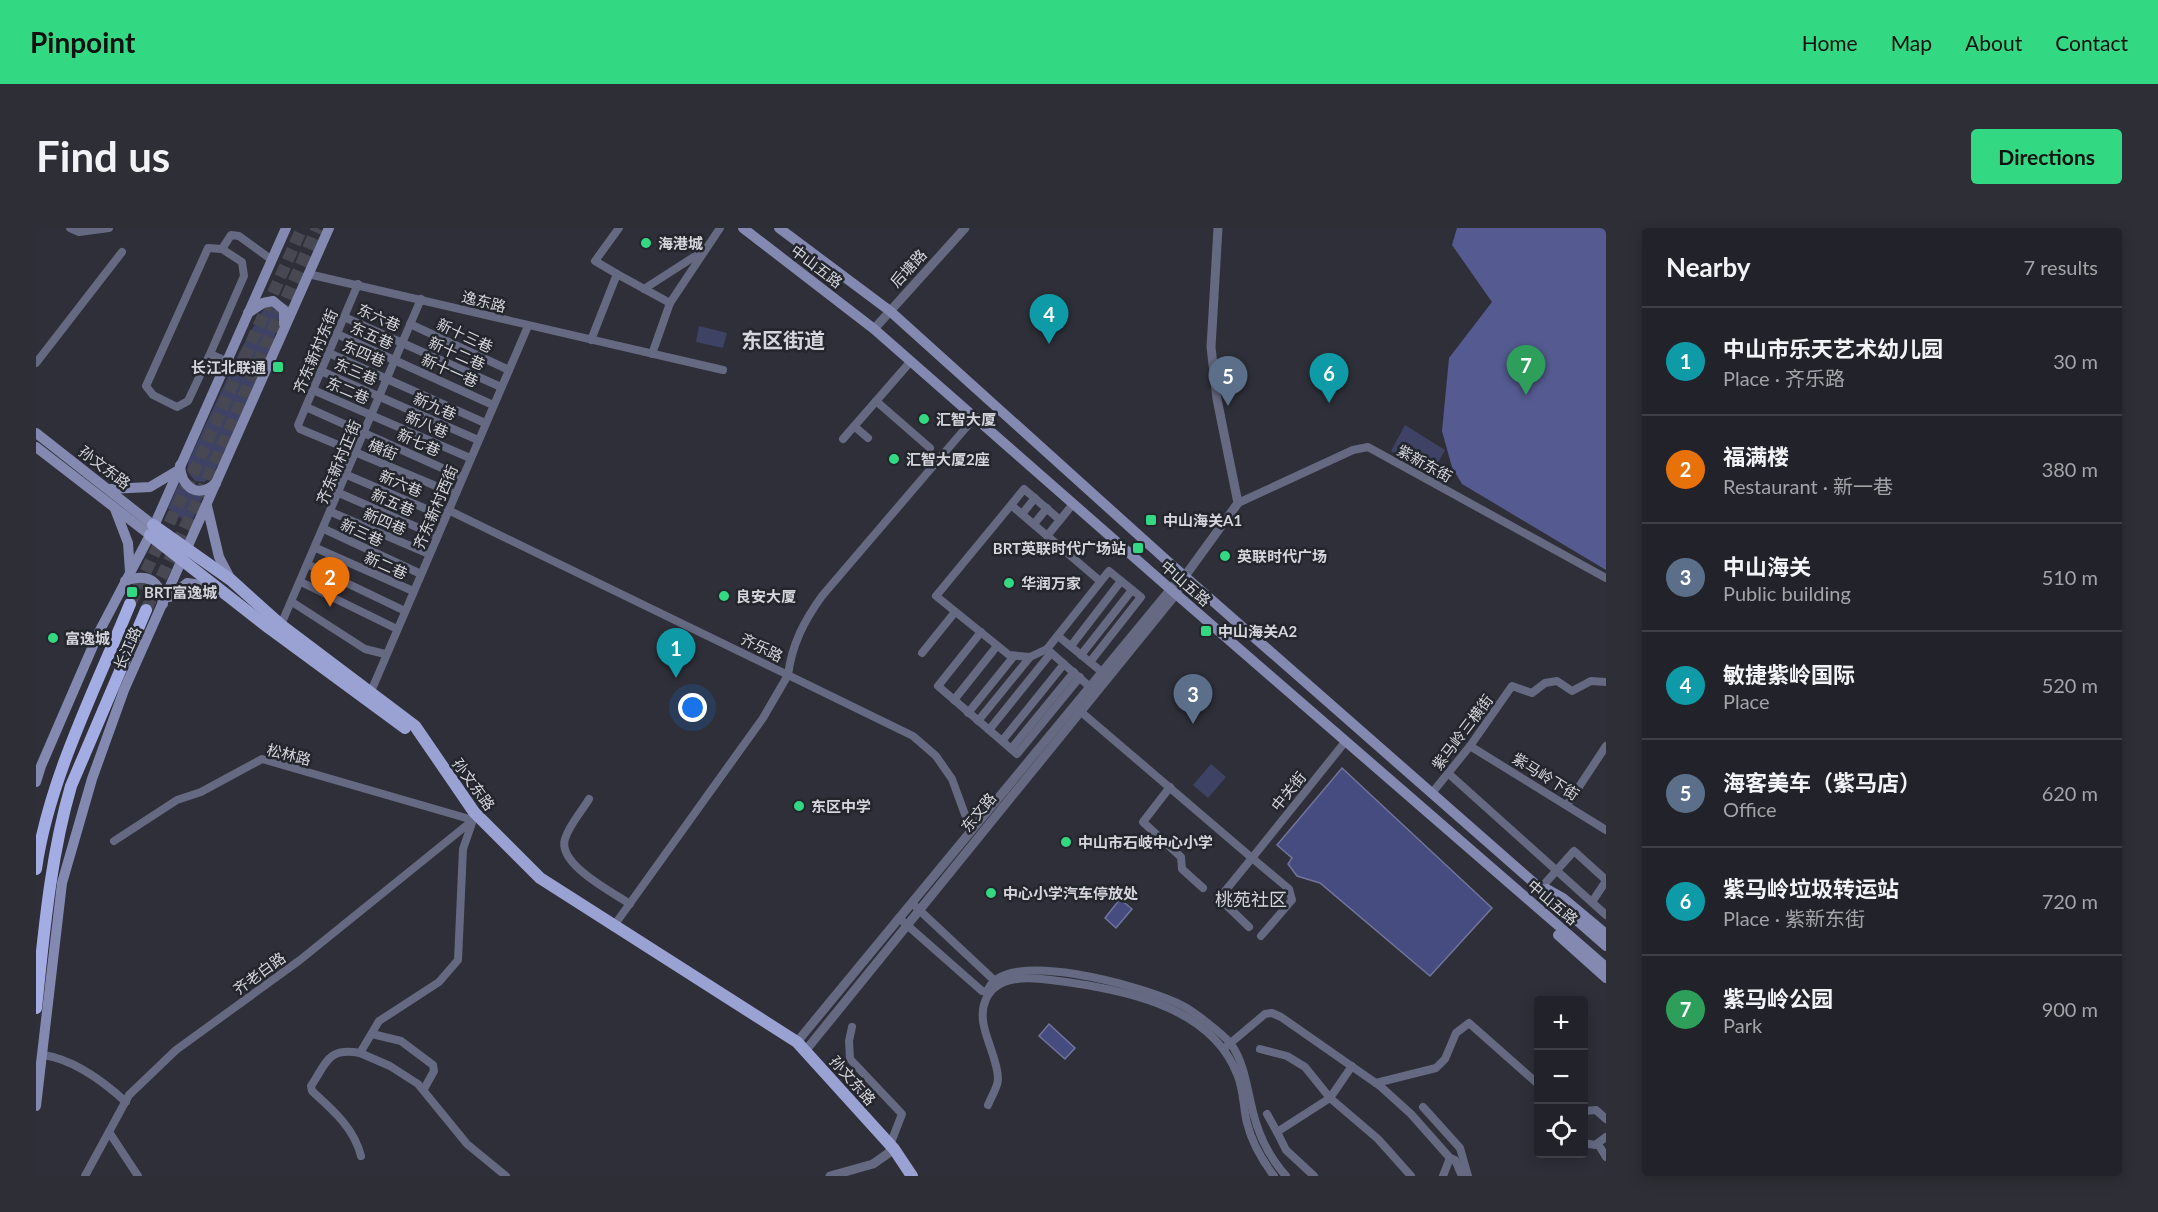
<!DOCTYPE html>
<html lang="en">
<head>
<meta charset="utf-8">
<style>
	body { margin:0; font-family:Lato,"Noto Sans SC",sans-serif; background:#2e2f36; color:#f1f3f6 }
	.controls { position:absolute; right:18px; bottom:18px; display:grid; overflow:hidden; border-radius:6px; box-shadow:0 3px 15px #0003 }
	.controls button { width:54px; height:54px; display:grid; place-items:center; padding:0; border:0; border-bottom:2px solid #3f4047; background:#22232a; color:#f1f3f6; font:30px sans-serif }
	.you { position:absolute; left:657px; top:480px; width:21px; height:21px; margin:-15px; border:4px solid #fff; border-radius:50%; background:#1a73e8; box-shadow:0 0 0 9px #1a73e833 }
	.badge { display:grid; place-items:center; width:39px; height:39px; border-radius:50%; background:#32d882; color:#fff; font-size:20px; font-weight:700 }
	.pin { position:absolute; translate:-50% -50px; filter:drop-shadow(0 2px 3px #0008) }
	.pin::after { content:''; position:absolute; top:32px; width:21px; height:18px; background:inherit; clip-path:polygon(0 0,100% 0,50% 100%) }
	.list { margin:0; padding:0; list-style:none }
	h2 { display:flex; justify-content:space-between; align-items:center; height:78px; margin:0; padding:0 24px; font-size:26px }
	h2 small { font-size:20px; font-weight:400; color:#a2a4a8 }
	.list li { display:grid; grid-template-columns:39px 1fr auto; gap:18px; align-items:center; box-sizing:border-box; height:108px; padding:0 24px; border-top:2px solid #3f4047 }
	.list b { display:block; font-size:22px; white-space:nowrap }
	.list p { margin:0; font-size:20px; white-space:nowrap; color:#a2a4a8 }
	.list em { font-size:20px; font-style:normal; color:#a2a4a8 }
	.icon { flex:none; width:33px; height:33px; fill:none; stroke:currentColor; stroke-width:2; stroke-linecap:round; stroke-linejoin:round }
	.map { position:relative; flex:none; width:1570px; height:948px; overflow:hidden; border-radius:6px }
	header { display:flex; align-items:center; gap:36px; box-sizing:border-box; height:84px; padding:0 30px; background:#32d882; color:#111 }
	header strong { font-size:28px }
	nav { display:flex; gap:33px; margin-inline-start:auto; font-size:21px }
	.intro { display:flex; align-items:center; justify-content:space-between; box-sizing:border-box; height:144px; padding:0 36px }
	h1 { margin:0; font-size:42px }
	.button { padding:15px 27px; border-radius:6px; background:#32d882; color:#111; font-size:21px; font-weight:700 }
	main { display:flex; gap:36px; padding:0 36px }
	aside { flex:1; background:#22232a; border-radius:6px; box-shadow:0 3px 15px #0003 }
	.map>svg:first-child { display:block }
	.green { fill:#3e4264 }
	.forest { fill:#555a91 }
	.water { fill:#464b80; stroke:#71759c; stroke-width:1.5 }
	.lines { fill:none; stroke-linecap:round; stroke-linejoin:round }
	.trunk-tunnel { stroke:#474851; stroke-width:12; stroke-dasharray:12 6; stroke-linecap:butt }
	.minor { stroke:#656982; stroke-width:8 }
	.tertiary { stroke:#656982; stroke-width:9 }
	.secondary { stroke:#8389b0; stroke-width:10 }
	.primary { stroke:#9aa1d3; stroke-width:12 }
	.trunk { stroke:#a4ace4; stroke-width:12 }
	.poi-dot { fill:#32d882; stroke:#24262d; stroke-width:2 }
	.labels { text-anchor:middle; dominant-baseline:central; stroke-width:5; stroke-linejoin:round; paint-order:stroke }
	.poi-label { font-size:15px; font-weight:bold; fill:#d5d6dc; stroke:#24262d; text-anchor:start }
	.street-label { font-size:15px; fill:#d5d6dc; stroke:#24262d }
	.quarter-label { font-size:18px; fill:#d5d6dc; stroke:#24262d }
	.district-label { font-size:21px; font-weight:bold; fill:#d5d6dc; stroke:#24262d }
</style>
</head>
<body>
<header>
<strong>Pinpoint</strong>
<nav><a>Home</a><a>Map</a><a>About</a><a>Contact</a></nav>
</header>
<div class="intro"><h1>Find us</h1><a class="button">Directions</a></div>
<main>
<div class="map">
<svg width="1570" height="948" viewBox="0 0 1570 948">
	<rect width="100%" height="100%" fill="#2e2f38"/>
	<g class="green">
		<path d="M235,79L243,84C245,114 192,215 177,247L168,254L159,253L151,243L153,232L204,123L227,82Z"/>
		<path d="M663,98L691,105L687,120L660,114Z"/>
		<path d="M1369,197L1409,222L1395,247L1355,223Z"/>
		<path d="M144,253L153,265L168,266L154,297L132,280Z"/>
		<path d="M1175,536L1190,549L1172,570L1157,557Z"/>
	</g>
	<path class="forest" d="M1421,0H1570V342L1426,256L1416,239L1406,203L1413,130L1456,74L1416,17Z"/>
	<g class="water">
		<path d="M1306,540L1456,680L1394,748L1284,655L1261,648L1252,636L1256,630L1241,617Z"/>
		<path d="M1084,671L1096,681L1080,700L1069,690Z"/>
		<path d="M1013,796L1039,820L1029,831L1003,808Z"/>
	</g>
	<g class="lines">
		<g class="trunk-tunnel">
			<path d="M94,376L157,246L266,0"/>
			<path d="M110,382L170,254L281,0"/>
		</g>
		<g class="minor">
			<path d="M34,0L43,4L73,0"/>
			<path d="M186,21L195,7L203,8L236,32"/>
			<path d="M272,46L687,142"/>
			<path d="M581,46L559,33L583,0"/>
			<path d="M322,56L262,197L264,201L419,266"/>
			<path d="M608,61L664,25"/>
			<path d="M308,89L465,159"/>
			<path d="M374,96L473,142"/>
			<path d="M301,106L457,177"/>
			<path d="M555,112L581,46L634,75"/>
			<path d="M293,125L449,195"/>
			<path d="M174,126L208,48L206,34L186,21L172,20L110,158L117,167L141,179L152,173L174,126L190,133"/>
			<path d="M616,126L634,75L684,0"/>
			<path d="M0,135L86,24"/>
			<path d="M285,143L442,212"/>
			<path d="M277,162L434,230"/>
			<path d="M840,173L894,220"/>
			<path d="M270,179L426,249"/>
			<path d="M818,198L832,210"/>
			<path d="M807,211L875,133"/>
			<path d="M311,247L409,289"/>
			<path d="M303,265L401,308"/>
			<path d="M1202,275L1317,222L1332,219L1570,350"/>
			<path d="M975,277L988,261L1024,292"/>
			<path d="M412,282L752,447L727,490L577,699"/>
			<path d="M295,284L393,326"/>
			<path d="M986,286L999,270"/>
			<path d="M998,296L1011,280"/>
			<path d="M288,301L385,346"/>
			<path d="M1011,308L1037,276"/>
			<path d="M280,320L377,363"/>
			<path d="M273,337L369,383"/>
			<path d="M265,354L361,401"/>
			<path d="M256,374L329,421L349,426"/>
			<path d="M244,399L385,71"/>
			<path d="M945,404L902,458L981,526L1044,449"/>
			<path d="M1022,408L1066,444"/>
			<path d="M1035,418L1085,353"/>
			<path d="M1012,422L1054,459"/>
			<path d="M886,425L919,384"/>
			<path d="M1045,427L1096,362"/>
			<path d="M1054,434L1105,369L1073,343L1011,421L994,429L973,427L900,368L975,277L1064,353"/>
			<path d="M333,468L492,98"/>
			<path d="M918,472L961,418"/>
			<path d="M1044,483L1216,630L1185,668V672L1213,699"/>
			<path d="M932,485L978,428"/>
			<path d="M942,493L994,429"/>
			<path d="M953,502L1015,425"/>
			<path d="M966,513L1028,436"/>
			<path d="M1434,518L1570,602"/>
			<path d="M975,521L1038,444"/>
			<path d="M1413,546L1570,687"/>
			<path d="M1134,559L1107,594L1145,629L1146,641L1167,660"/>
			<path d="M1396,565L1434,518L1476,458L1496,465L1509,455L1521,453L1536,463L1555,453L1570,454"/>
			<path d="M553,571C546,583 533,597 529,611C521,636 576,664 594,676"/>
			<path d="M1531,577L1570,518"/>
			<path d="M935,603L916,551L900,528L877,508L752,447C756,416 768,393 786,368L939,189"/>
			<path d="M78,613L141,572L165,564L226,531L437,592L427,621L422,732L403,754L343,793L324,825C292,819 291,834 275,858L276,863C297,882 318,900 325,928"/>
			<path d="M1504,661L1538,623L1570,652"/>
			<path d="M1556,674L1570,653"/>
			<path d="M879,678L960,754"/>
			<path d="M863,690L946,763L954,764"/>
			<path d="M1225,708L1256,672L1253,661L1216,630L1309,514"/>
			<path d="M951,765C963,716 1113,760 1145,777C1156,782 1187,806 1195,816C1209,836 1211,861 1217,884C1223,909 1233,929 1250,948"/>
			<path d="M816,799L813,813L814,831L866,886L854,917"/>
			<path d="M336,806L365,813L397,837L398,843L388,861"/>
			<path d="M1191,818L1229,786L1236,785L1245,789L1344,858L1375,886L1414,930L1407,948"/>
			<path d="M1224,821L1251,828L1269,839L1294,870L1342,911L1375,948"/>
			<path d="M324,825L354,838L382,856L431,916L470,948"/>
			<path d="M8,827C39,832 67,853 90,874"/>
			<path d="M1340,855L1400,840L1409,831L1420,805L1433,795L1502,856"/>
			<path d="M952,877C955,869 962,859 962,851C962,825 938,797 950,771C961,747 993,749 1015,752C1081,760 1174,776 1201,846C1208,862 1207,879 1211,895C1216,915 1226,932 1238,948"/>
			<path d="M1387,879L1424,920L1432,948"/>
			<path d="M1548,883L1560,882L1570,891"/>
			<path d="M1231,886L1241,904"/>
			<path d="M73,904L102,948"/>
			<path d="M1548,915L1559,917L1570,909"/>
			<path d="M1562,916L1570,929"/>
			<path d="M1414,930L1419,932L1426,948"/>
			<path d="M49,948L93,867L140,822L264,732L436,593"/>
			<path d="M1278,948L1250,922L1241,904L1294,870L1316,838"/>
		</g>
		<g class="tertiary">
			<path d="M838,101L929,0"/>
			<path d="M761,814L1138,357"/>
			<path d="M770,822L1140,366L1149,348L1202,275L1181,171L1175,119L1182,0"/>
			<path d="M794,948L837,936L854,924V917"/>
		</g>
		<g class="secondary">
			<path d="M707,0L838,101L1140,366L1570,739"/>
			<path d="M743,0L854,83L1138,339L1570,718"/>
			<path d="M212,85L227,75L237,73L248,82V96"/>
			<path d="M0,205L117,297"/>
			<path d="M0,219L114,307"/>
			<path d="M144,237C145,259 162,272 180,255"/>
			<path d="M74,261L114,259L141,243"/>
			<path d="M171,278L183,329L195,352"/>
			<path d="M79,281L92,315L94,344"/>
			<path d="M89,353C112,345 124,352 127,376"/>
			<path d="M134,369L151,355L180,359"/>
			<path d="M0,554L5,538L63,404L114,307L250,0"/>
			<path d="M1511,661L1527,670L1570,706"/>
			<path d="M1522,707L1570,750"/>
			<path d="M0,878L26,655L56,551L88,462L293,0"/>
		</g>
		<g class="primary">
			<path d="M117,297L195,352L245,397L379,498L438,584L504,650L761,814L858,921L876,948"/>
			<path d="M114,307L233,400L369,500"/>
		</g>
		<g class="trunk">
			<path d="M0,641C12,553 60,459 94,376"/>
			<path d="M0,780C8,705 14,630 35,558L110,382"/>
		</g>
	</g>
	<g class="poi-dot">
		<circle cx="610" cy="15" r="6"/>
		<rect x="236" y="133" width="12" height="12" rx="3"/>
		<circle cx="888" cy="191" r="6"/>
		<circle cx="858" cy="231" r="6"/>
		<rect x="1109" y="286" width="12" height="12" rx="3"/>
		<rect x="1096" y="314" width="12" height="12" rx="3"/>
		<circle cx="1189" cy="328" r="6"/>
		<circle cx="973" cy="355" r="6"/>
		<rect x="90" y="358" width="12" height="12" rx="3"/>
		<circle cx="688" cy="368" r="6"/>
		<rect x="1164" y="397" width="12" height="12" rx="3"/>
		<circle cx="17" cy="410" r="6"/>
		<circle cx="763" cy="578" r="6"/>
		<circle cx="1030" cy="614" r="6"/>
		<circle cx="955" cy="665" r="6"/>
	</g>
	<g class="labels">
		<g class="poi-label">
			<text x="622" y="15">海港城</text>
			<text x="230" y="139" text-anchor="end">长江北联通</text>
			<text x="900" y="191">汇智大厦</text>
			<text x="870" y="231">汇智大厦2座</text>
			<text x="1127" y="292">中山海关A1</text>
			<text x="1090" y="320" text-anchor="end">BRT英联时代广场站</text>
			<text x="1201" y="328">英联时代广场</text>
			<text x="985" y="355">华润万家</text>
			<text x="108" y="364">BRT富逸城</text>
			<text x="700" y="368">良安大厦</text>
			<text x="1182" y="403">中山海关A2</text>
			<text x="29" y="410">富逸城</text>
			<text x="775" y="578">东区中学</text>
			<text x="1042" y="614">中山市石岐中心小学</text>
			<text x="967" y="665">中心小学汽车停放处</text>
		</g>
		<g class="street-label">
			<text transform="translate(781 38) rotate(37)">中山五路</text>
			<text transform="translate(872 40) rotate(-47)">后塘路</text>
			<text transform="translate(448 73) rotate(14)">逸东路</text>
			<text transform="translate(343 89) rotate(24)">东六巷</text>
			<text transform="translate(336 107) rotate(24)">东五巷</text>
			<text transform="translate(429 107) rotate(25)">新十三巷</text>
			<text transform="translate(279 123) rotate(-67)">齐东新村东街</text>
			<text transform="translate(328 125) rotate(23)">东四巷</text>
			<text transform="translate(421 125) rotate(24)">新十二巷</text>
			<text transform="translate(414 142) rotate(24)">新十一巷</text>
			<text transform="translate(320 143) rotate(23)">东三巷</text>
			<text transform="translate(312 162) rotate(23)">东二巷</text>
			<text transform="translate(399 178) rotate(24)">新九巷</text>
			<text transform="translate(391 196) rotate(23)">新八巷</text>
			<text transform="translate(383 214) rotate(24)">新七巷</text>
			<text transform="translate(347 221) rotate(23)">横街</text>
			<text transform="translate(302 234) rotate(-67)">齐东新村正街</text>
			<text transform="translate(1389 235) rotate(29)">紫新东街</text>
			<text transform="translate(69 239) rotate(37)">孙文东路</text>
			<text transform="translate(365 255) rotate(23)">新六巷</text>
			<text transform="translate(357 274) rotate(24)">新五巷</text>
			<text transform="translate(399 279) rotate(-67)">齐东新村西街</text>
			<text transform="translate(349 293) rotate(23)">新四巷</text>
			<text transform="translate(326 304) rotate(25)">新三巷</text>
			<text transform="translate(350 337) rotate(24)">新二巷</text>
			<text transform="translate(1150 355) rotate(41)">中山五路</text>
			<text transform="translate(726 419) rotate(26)">齐乐路</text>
			<text transform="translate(91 420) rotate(-66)">长江路</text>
			<text transform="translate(1426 504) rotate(-53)">紫马岭三横街</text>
			<text transform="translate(253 526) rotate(14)">松林路</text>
			<text transform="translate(1510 548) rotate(32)">紫马岭下街</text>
			<text transform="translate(438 556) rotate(54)">孙文东路</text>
			<text transform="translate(1252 563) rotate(-51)">中关街</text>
			<text transform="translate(942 584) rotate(-51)">东文路</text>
			<text transform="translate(1517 674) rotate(40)">中山五路</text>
			<text transform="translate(223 745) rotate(-36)">齐老白路</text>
			<text transform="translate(817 852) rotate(48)">孙文东路</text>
		</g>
		<g class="quarter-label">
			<text x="1215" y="671">桃苑社区</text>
		</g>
		<g class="district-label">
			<text x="747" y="111">东区街道</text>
		</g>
	</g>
</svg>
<div class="controls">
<button>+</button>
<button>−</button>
<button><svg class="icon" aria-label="locate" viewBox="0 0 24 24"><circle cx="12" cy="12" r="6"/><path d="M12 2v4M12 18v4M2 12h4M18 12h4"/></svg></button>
</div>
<div class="you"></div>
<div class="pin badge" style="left:640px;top:450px;background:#0f9aa8">1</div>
<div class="pin badge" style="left:294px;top:379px;background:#e8710a">2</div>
<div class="pin badge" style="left:1157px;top:496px;background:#5c6f8a">3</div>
<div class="pin badge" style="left:1013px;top:116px;background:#0f9aa8">4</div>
<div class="pin badge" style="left:1192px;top:178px;background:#5c6f8a">5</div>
<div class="pin badge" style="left:1293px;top:175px;background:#0f9aa8">6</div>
<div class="pin badge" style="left:1490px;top:167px;background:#2e9e5b">7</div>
</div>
<aside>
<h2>Nearby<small>7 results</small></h2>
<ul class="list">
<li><span class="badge" style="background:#0f9aa8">1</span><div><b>中山市乐天艺术幼儿园</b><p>Place · 齐乐路</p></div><em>30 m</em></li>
<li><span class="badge" style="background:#e8710a">2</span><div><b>福满楼</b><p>Restaurant · 新一巷</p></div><em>380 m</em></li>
<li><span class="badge" style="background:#5c6f8a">3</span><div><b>中山海关</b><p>Public building</p></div><em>510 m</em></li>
<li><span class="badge" style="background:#0f9aa8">4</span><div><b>敏捷紫岭国际</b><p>Place</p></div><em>520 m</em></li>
<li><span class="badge" style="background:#5c6f8a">5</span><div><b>海客美车（紫马店）</b><p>Office</p></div><em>620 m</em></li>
<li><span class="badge" style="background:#0f9aa8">6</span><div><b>紫马岭垃圾转运站</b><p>Place · 紫新东街</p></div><em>720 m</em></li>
<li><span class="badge" style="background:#2e9e5b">7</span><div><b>紫马岭公园</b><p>Park</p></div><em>900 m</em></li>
</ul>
</aside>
</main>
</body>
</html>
